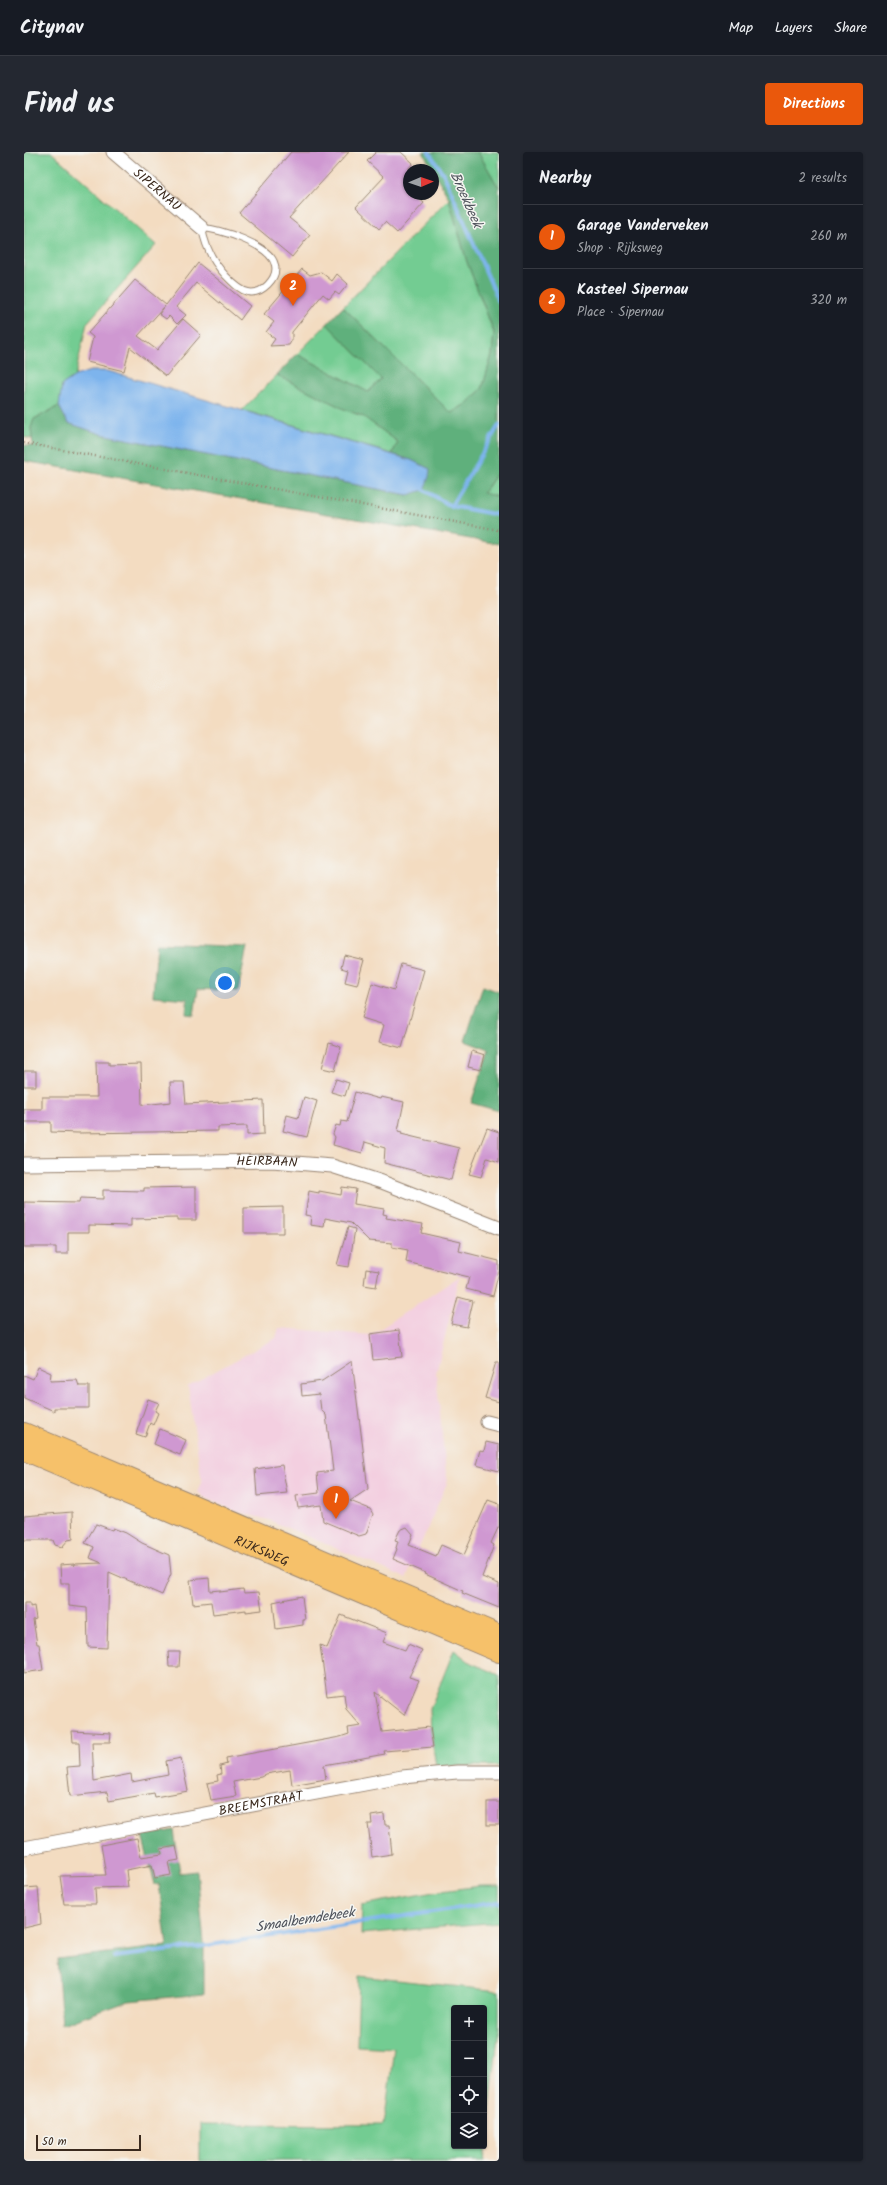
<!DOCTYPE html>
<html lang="en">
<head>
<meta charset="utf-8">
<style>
	body { margin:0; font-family:Kalam,sans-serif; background:#242831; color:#f1f3f6 }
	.controls { position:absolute; right:12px; bottom:12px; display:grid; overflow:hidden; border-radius:4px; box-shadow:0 1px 3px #0004 }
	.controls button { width:36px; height:36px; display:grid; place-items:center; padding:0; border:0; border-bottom:1px solid #363941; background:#171b24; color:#f1f3f6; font:20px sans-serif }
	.compass { position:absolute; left:379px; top:12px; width:36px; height:36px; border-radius:50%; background:#171b24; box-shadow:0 1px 3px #0004; rotate:88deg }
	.scale { position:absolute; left:12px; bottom:10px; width:105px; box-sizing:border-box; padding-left:4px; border:2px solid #3b2a1e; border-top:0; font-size:11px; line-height:14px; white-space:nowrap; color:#3b2a1e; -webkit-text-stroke:3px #f6f6f2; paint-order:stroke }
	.you { position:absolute; left:201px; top:831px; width:14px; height:14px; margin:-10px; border:3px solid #fff; border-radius:50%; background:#1a73e8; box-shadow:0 0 0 6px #1a73e833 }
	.badge { display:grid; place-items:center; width:26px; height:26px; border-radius:50%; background:#ea580c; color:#fff; font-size:13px; font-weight:700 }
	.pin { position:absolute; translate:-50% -33px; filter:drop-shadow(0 1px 2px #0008) }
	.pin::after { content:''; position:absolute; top:21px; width:14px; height:12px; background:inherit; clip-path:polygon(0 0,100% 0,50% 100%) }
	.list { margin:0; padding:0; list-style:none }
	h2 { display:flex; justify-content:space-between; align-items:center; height:52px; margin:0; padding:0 16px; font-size:17px }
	h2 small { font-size:13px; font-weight:400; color:#9ea1a6 }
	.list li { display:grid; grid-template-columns:26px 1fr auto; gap:12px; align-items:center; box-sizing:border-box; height:64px; padding:0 16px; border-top:1px solid #363941 }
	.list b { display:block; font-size:15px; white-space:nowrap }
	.list p { margin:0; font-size:13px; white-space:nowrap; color:#9ea1a6 }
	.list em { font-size:13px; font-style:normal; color:#9ea1a6 }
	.icon { flex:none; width:22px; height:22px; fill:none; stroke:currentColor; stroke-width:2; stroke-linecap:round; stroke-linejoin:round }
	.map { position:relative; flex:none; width:475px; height:2009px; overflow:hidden; border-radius:4px }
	header { display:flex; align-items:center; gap:24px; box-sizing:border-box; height:56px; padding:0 20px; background:#171b24; border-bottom:1px solid #363941 }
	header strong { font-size:19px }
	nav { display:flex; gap:22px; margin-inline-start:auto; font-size:14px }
	.intro { display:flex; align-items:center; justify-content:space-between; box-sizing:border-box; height:96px; padding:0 24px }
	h1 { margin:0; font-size:28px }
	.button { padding:10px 18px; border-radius:4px; background:#ea580c; color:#fff; font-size:14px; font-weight:700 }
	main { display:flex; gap:24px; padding:0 24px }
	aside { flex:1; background:#171b24; border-radius:4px; box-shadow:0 1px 3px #0004 }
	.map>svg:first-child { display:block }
	.built { fill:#f3cfe0 }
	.green { fill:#73cc92; stroke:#577b58; fill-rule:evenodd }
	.forest { fill:#5eb07c; stroke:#4c6d4d }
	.water { fill:#7db4ed; stroke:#5c6f86 }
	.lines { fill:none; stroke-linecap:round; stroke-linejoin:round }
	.stream { stroke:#7db4ed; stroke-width:4 }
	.building { fill:#cf98d1 }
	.service-casing { stroke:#978370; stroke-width:8 }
	.minor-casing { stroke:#978370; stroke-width:15 }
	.primary-casing { stroke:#978370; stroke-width:22 }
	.path { stroke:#978370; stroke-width:2.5; stroke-dasharray:1 3; stroke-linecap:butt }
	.service { stroke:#fff; stroke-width:6 }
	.minor { stroke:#fff; stroke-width:13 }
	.primary { stroke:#f6c16b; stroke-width:20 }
	.labels { text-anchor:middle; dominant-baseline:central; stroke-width:3; stroke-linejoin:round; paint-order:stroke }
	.street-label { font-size:13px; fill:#3b2a1e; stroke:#f6f6f2 }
	.water-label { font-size:14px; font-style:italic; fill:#4f535c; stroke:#f6f6f2 }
</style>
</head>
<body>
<header>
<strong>Citynav</strong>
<nav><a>Map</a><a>Layers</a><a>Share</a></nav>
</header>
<div class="intro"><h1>Find us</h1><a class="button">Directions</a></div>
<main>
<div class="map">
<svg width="475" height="2009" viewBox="0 0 475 2009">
	<rect width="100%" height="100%" fill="#f6f6f2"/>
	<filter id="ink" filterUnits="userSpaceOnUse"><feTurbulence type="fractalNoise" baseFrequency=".025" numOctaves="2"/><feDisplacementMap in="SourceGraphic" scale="8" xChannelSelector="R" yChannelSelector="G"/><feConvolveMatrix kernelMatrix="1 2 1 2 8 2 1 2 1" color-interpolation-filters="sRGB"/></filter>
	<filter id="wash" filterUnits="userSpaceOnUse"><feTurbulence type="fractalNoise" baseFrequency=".012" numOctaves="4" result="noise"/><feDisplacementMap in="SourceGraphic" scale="16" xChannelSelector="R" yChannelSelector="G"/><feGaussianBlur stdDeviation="0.9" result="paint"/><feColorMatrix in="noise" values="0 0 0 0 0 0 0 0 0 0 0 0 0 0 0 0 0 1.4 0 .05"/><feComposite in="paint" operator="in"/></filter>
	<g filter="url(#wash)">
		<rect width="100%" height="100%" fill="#f3dcc1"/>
		<path class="built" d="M436,1124L412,1221L423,1331L382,1426L245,1368L211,1359L181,1346L174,1340L178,1330L164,1234L252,1186L255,1176L347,1183Z"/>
		<g class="green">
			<path d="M0,0H27L132,93L63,171L51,224L38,233L35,254L10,267L7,276L8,287L0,285Z"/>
			<path d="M454,0H475V36Z"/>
			<path d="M425,47L443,110L470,181L468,203L458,237L442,252L427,261L319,155Z"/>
			<path d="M303,172L357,227L344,240L273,202Z"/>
			<path d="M253,223L320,257L340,265L374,290L368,302L218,258Z"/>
			<path d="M475,319V345L459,342Z"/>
			<path d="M430,1498L447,1511L475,1523V1614H412L407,1583L406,1557Z"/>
			<path d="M456,1734H475V1770L337,1782L338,1753L410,1740Z"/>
			<path d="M335,1824L475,1839V1875L460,2009H176V1972L360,1973L370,1896L333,1894ZM430,1856H460V1994H430Z"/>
		</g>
		<g class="forest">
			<path d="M399,0H454L475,36V319L459,341L475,345V392L0,309V293L9,294L7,276L10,267L35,254L44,271L77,282L383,343L406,317L387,308L368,302L374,290L340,265L320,257L253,223L273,202L344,240L357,227L303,172L319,155L427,261L442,252L458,237L468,203L470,180L443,110L425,47Z"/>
			<path d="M133,791L223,795L214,839L174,837L170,863L162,862L163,847L129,844Z"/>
			<path d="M459,834L475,840V959L447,951L465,898L441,889Z"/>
			<path d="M150,1678L156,1721L173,1719L180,1790V1842L105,1849L38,1873L33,1807L143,1794L135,1732H131L118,1684Z"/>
		</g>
		<path class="water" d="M66,219H84L387,308L406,317L405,325L400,338L384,343L77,282L44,271L35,254L38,233L51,224Z"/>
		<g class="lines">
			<g class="stream">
				<path d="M405,0L420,23L475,150"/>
				<path d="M400,338L427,354L475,363"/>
				<path d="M427,354L475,273"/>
				<path d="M90,1805L173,1795L475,1750"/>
			</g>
		</g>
		<g id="blocks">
			<g class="building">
				<path d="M267,0H325L265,66L286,83L268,105L215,61Z"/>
				<path d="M352,0H377L389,11L385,16V42H390L400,51L373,81L361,70L355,77L332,55L360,25L343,9Z"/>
				<path d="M174,111L226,154L216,168L172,131L152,155L162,163L153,172L145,164L142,167L135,162L141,154L114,184L133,198L159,167L177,183L142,224L106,195L100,219L63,210L69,185L64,181L111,128L142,153Z"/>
				<path d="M278,117L286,123L297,120L308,129L313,122L324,132L315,143L311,140L305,147L299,142L268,180V188L265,193L246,194L251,187L242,180L250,170L240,162Z"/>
				<path d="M320,803L340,808L333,833L321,830L324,818L317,816Z"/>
				<path d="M377,812L400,818L378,896L355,890L360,873L338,866L348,831L370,838Z"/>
				<path d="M305,891L317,895L311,919L298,916Z"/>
				<path d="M448,899L461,903L457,918L444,915Z"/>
				<path d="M72,910H85V913L117,912L118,953L147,950L146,930H160L162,952L239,948L240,982L223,983V974L194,975V979L54,981L27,980V970H0V957H18V945H73Z"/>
				<rect x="0" y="919" width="12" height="15"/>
				<path d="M312,927L325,931L321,944L307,940Z"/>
				<path d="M331,940L356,947L357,945L380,950L374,979L378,980L377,982L435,996L427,1028L360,1011L361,996L341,990L338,1001L309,993L311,985L309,982L312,973L316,974L317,969L323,970Z"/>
				<path d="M280,945L293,949L283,985L259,979L263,963L274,966Z"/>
				<path d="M463,976L475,980V1010L463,1006L457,1025L445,1022Z"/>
				<path d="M172,1035V1068H153V1066L107,1067V1074L65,1073V1080H44V1102H32V1095H0V1050L55,1051L56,1046L79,1047V1038L120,1039V1036Z"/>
				<path d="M318,1035L332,1037L330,1052L360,1057L359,1062L363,1063L362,1066L399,1072L397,1081L437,1090L435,1099L475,1109V1119L469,1144L442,1137L445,1125L382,1110L384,1098L368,1095V1091L345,1089L327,1071L301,1066L300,1075L286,1073L287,1064L281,1063L285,1039L295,1041V1039L317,1043Z"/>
				<path d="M259,1055V1081H220V1056Z"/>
				<path d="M324,1075L331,1077L325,1115L313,1113Z"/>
				<path d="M342,1117L355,1119L352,1135L340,1133Z"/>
				<path d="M434,1145L449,1149L443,1175L427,1172Z"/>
				<path d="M375,1178L378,1205L349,1208L346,1182Z"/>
				<path d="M328,1209L344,1337L326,1349L346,1357L349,1362L342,1382L335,1384L299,1369L297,1353L274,1356L272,1344L295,1341L293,1321L309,1319L302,1263L297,1258L295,1242L278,1244L277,1232L298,1229Z"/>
				<path d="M472,1210H475V1250L461,1246Z"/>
				<path d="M14,1215L27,1221L26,1229L53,1228L55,1234H65V1256H30V1259L0,1246V1223L9,1227Z"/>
				<path d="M124,1247L135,1251L131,1259L134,1261L129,1273L126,1271L121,1285L112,1282Z"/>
				<path d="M136,1277L162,1288L156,1303L130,1292Z"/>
				<path d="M462,1290L475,1293V1319L452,1313L456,1298L460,1299Z"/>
				<path d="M258,1313L263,1341L233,1344L231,1317Z"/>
				<path d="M464,1348L475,1352V1374L467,1391L470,1393L458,1425L475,1432V1456L438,1441L439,1439L401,1422L402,1421L369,1407L373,1397L372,1396L374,1389L371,1388L376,1378L383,1375L389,1382L385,1393L412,1404L417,1393L440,1403Z"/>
				<path d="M48,1360L49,1387L44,1388L38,1395L31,1393L29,1388H0V1364Z"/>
				<path d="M72,1372L88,1378L89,1376L102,1381L118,1391L145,1403L147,1422L138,1443L85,1420L83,1496L64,1495L63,1456L45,1454V1431H37L36,1413L50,1412V1414L51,1412L78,1411L66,1406L70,1395L61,1391Z"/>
				<path d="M185,1426L186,1439L196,1438V1440L219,1437L220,1441L235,1440L238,1458L222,1460V1458L189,1462L187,1450L169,1452L166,1428Z"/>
				<path d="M278,1444L281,1468H279V1473L252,1477L249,1450Z"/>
				<path d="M0,1451H6V1455L10,1454L12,1467L9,1468L13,1492H15L19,1518L0,1521Z"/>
				<path d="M317,1463L363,1481L359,1490L381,1498L384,1492L398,1498L385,1525L395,1528L380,1563L351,1540L358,1580L406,1575L409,1595L360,1599L361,1602L300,1613L302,1627L268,1633L266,1618L242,1622L237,1625L209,1630L212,1644L187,1648L183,1631L194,1629L193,1623L197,1622L196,1614L203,1612L202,1606L316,1585L325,1582L324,1576L337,1574L322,1557L320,1542L303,1544L296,1493L303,1496Z"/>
				<path d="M144,1500H156L155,1515H145Z"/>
				<path d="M48,1579L87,1581L86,1590H68L70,1629L107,1622L108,1630L144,1623L142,1609L157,1606L164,1639L131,1645L130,1641L85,1649L83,1640L46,1644L43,1615L56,1614L55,1590H49Z"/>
				<rect x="463" y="1650" width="12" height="23"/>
				<path d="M360,1662L361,1673H365L368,1702L348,1705L344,1672H348L347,1664Z"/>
				<path d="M113,1686L117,1705L138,1702L137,1697L152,1694L155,1708L144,1710L147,1723L131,1726L128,1713L102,1718L104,1735L71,1736L72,1752H40L36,1724L82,1723L77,1693Z"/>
				<path d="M14,1735L17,1772L0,1776V1736Z"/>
			</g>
		</g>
	</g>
	<g filter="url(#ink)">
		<use href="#blocks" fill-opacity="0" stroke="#978370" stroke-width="1"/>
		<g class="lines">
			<defs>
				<path id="service" d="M178,76C196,77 247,93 251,113C254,126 238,143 224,140C215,138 208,130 202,124C189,110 181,95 178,76Z"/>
				<g id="minor">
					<path id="s1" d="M89,0L178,76"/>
					<path id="s2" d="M0,1012L248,1009L308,1014L358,1030L475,1076"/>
					<path d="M463,1270L475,1273"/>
					<path id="s3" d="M0,1696L378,1625L433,1620H475"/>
				</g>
				<g id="primary">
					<path d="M0,1281L475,1483"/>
					<path id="s4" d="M0,1298L475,1500"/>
				</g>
			</defs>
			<use href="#service" class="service-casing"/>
			<use href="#minor" class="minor-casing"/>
			<use href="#primary" class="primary-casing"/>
			<path class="path" d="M0,291L475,378"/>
			<use href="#service" class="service"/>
			<use href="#minor" class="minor"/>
			<use href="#primary" class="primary"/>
		</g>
	</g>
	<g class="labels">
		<g class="street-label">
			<text stroke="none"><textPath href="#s1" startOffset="58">SIPERNAU</textPath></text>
			<text stroke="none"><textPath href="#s2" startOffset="243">HEIRBAAN</textPath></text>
			<text stroke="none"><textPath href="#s4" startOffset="258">RIJKSWEG</textPath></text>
			<text stroke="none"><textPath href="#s3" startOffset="241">BREEMSTRAAT</textPath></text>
		</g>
		<g class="water-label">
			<text transform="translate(442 48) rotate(66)">Broekbeek</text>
			<text transform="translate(281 1768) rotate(-9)">Smaalbemdebeek</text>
		</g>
	</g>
</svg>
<div class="controls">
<button>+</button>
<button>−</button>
<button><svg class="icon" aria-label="locate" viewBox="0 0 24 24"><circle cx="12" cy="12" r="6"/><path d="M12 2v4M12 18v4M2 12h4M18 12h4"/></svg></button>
<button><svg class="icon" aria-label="layers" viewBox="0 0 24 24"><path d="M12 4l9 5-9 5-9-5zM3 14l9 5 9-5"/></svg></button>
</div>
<svg class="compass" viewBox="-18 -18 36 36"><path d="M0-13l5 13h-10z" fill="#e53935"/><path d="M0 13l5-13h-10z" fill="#9ea1a6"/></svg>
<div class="scale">50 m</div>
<div class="you"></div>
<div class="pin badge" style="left:312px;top:1367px">1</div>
<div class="pin badge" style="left:269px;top:154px">2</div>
</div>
<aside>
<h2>Nearby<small>2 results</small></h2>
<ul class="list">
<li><span class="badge">1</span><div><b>Garage Vanderveken</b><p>Shop · Rijksweg</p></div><em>260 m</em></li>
<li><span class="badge">2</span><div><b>Kasteel Sipernau</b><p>Place · Sipernau</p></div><em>320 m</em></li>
</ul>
</aside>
</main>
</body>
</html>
